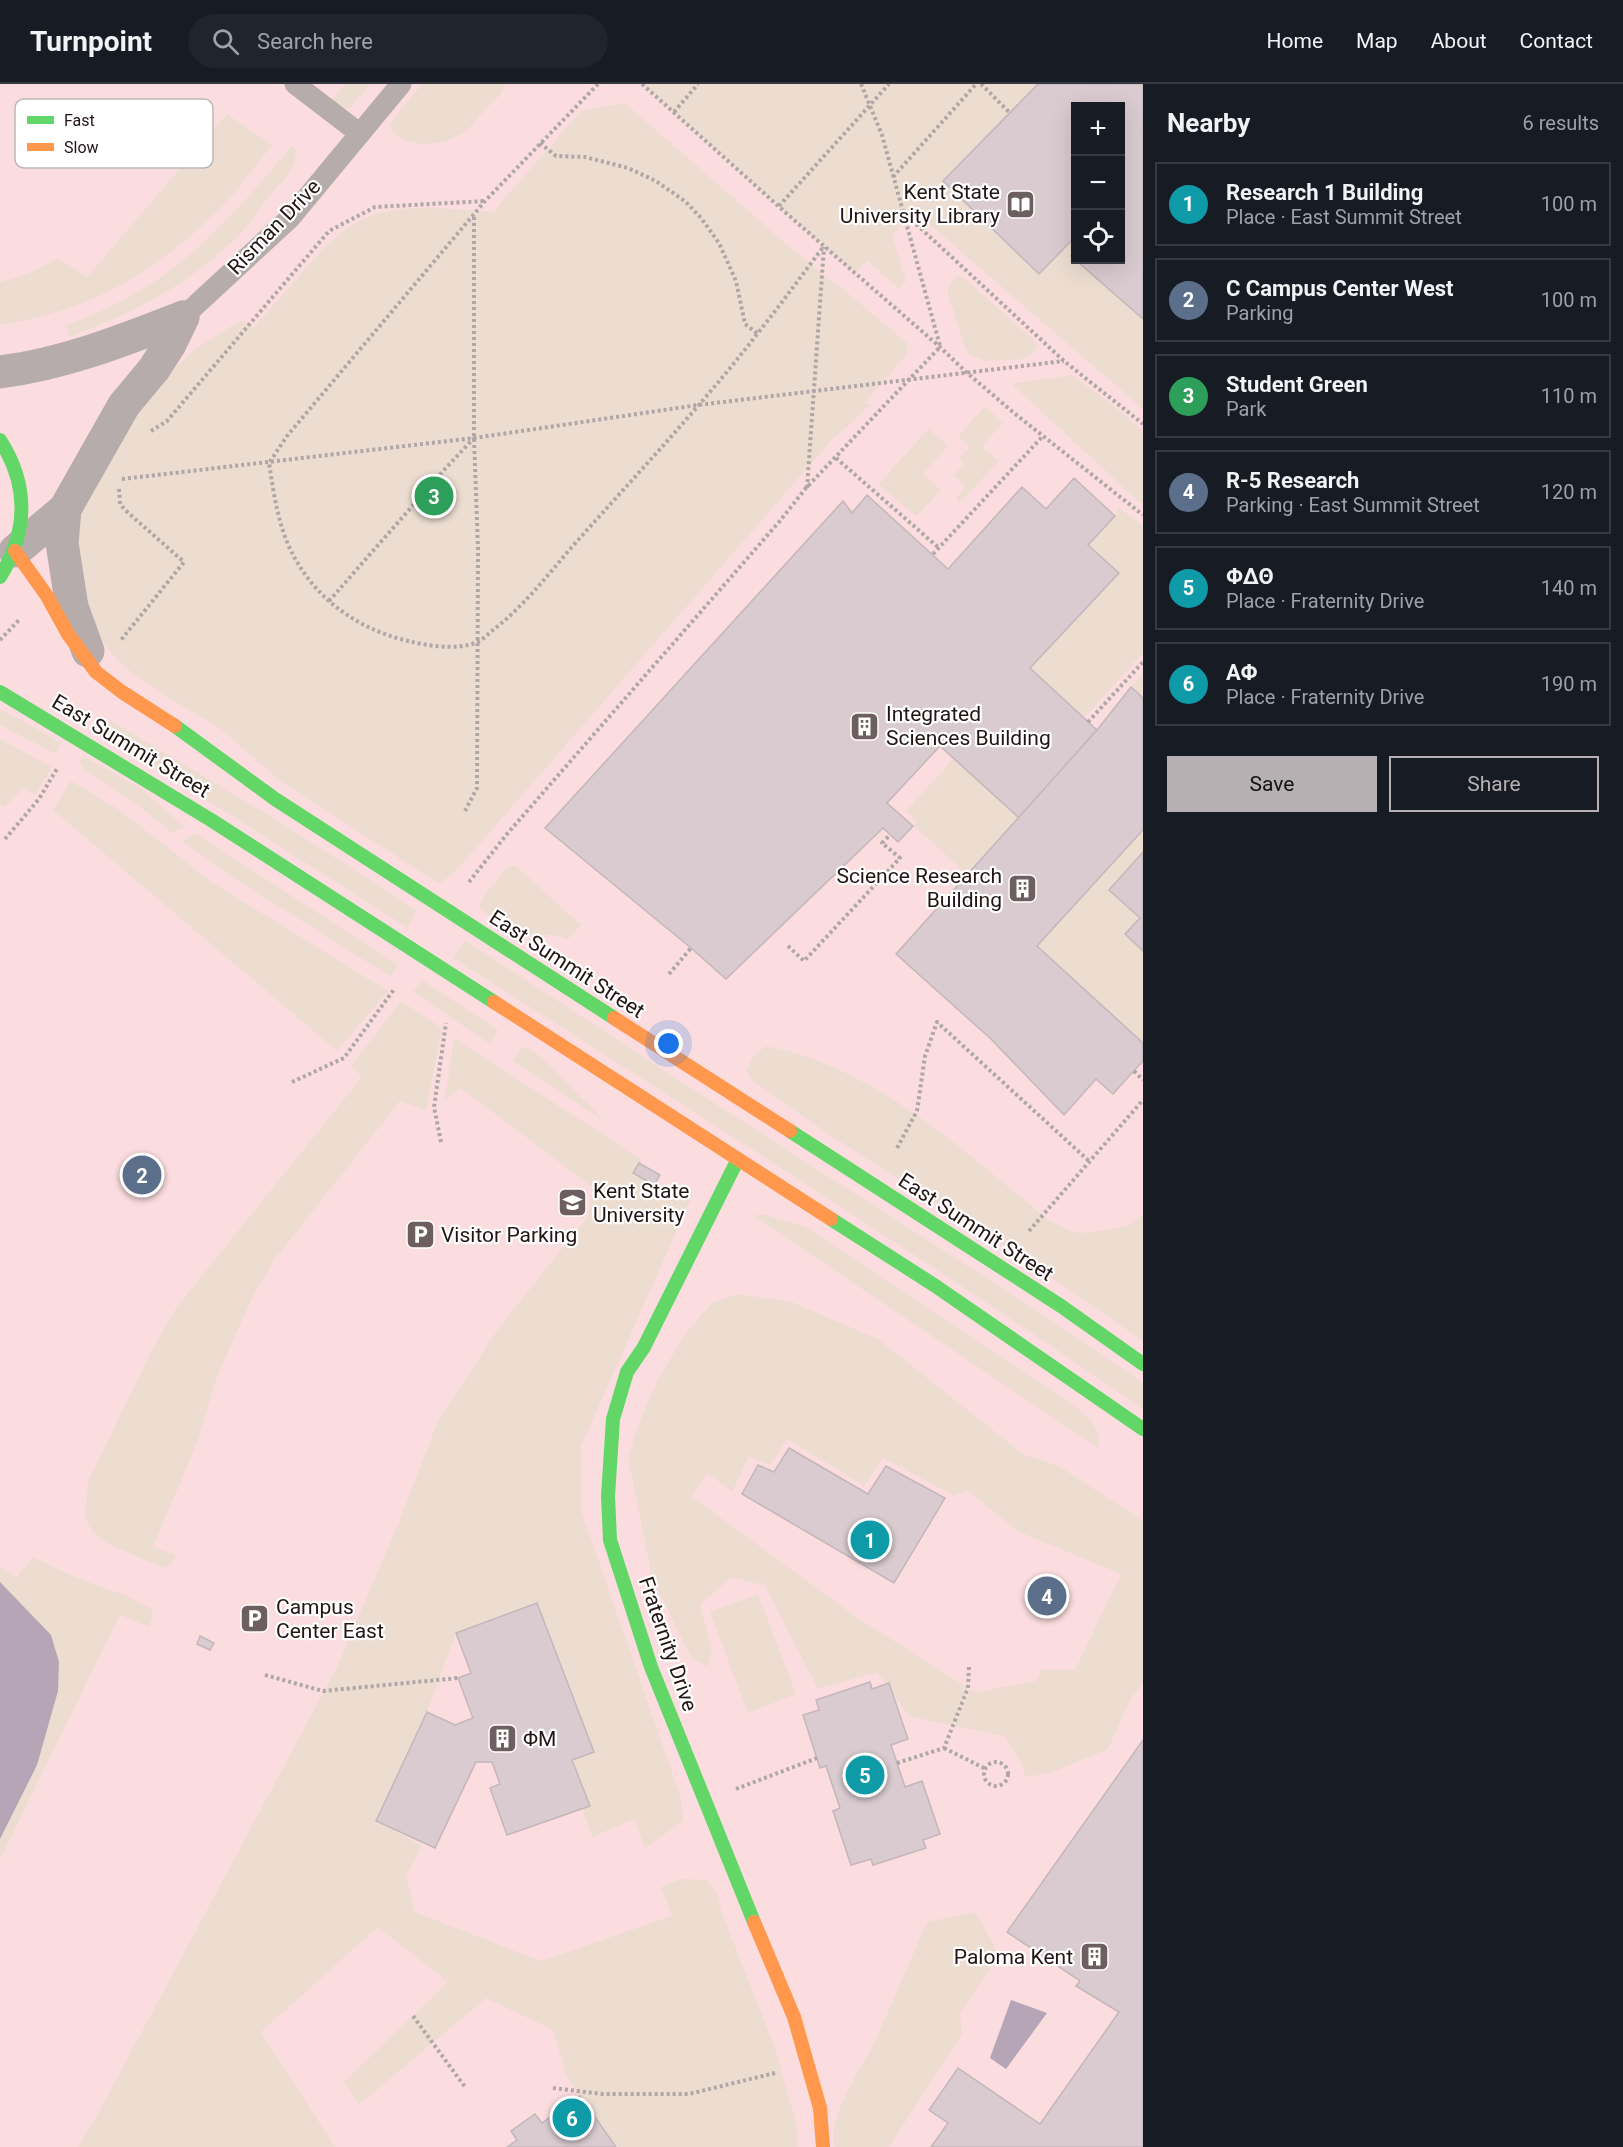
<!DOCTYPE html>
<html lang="en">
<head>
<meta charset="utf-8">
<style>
	body { margin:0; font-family:Roboto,sans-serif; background:#20242c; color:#f1f3f6 }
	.controls { position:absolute; right:18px; top:18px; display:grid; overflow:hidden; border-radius:0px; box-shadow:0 6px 24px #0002 }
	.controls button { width:54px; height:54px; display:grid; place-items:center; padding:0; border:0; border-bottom:2px solid #363941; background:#171b24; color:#f1f3f6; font:30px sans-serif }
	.you { position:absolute; left:669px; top:960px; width:21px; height:21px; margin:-15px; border:4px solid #fff; border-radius:50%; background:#1a73e8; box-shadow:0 0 0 9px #1a73e833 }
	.badge { display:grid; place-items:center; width:39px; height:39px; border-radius:50%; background:#b6b0b2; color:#fff; font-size:20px; font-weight:700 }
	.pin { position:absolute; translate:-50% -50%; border:3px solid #fff; box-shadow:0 2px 6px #0006 }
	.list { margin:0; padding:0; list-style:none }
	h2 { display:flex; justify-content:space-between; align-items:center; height:78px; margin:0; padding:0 24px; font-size:26px }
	h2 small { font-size:20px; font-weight:400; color:#9ea1a6 }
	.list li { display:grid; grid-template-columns:39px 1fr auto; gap:18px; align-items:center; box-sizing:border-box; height:84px; margin:0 12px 12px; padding:0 12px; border:2px solid #363941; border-radius:0px }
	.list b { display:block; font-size:22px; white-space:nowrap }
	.list p { margin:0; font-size:20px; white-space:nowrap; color:#9ea1a6 }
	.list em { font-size:20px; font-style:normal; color:#9ea1a6 }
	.actions { display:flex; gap:12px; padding:18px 24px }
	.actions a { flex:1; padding:14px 0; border:2px solid #b6b0b2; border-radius:0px; text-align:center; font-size:21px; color:#b6b0b2 }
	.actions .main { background:#b6b0b2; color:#111 }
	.icon { flex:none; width:33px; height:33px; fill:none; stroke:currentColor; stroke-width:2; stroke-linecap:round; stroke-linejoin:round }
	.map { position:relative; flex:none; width:1143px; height:2063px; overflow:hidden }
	header { display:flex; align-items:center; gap:36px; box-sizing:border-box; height:84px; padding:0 30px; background:#171b24; border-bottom:2px solid #363941 }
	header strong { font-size:28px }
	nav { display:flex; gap:33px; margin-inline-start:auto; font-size:21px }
	.search { width:420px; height:54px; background:#20242c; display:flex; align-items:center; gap:15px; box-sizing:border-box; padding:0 21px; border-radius:33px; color:#9ea1a6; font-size:22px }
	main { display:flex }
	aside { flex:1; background:#171b24 }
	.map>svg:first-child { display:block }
	.built { fill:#fbdddf; fill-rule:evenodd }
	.green { fill:#edddd1 }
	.water { fill:#b5a5b7 }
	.building { fill:#d9cbcf; stroke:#c4b6ba; stroke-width:1.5 }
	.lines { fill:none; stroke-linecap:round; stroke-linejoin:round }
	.path { stroke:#afa7a5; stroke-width:4; stroke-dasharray:3 3; stroke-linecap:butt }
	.lane { stroke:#b6acab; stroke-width:21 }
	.street { stroke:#b6acab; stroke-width:33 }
	.fast { stroke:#63d668; stroke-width:14 }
	.slow { stroke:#ff974d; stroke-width:14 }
	.labels { text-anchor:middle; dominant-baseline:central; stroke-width:4.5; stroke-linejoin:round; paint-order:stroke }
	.poi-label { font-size:21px; fill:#231415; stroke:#fff; text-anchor:start }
	.street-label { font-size:21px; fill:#231415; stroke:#fff }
	.key { fill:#fff; stroke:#bdb8b9; stroke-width:1.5 }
	.key-label { font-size:16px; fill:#231415 }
</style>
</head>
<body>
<header>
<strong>Turnpoint</strong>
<div class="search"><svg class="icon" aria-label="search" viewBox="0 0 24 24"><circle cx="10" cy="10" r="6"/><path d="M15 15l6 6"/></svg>Search here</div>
<nav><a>Home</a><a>Map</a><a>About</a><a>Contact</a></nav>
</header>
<main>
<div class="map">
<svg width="1143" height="2063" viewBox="0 0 1143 2063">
	<rect width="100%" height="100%" fill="#f7e8e9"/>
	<path class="built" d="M0,0H1143V2063H0ZM1076,22H1120V176H1076Z"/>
	<g class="green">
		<path d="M345,0H370L351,23L342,25L332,16Z"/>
		<path d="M422,0H506C501,13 491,19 482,29C477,34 473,42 467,46C445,62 415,66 393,49L391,40L393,35Z"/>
		<path d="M642,0H1038L943,98L1039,190L1075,152V167L1072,172L1143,235V325L921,133L920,122L892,151L906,197L899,205L867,177L855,189L786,129Z"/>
		<path d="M625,19L784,158L840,204L843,205L907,259L908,269L864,319L871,320L830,358L455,788L439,800L279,696L221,645L159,608L132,589L119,578L101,556L85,528L73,451L90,400L149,313L176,283L198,263L241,236L253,244C268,227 283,210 298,193C326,161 349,133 393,126C425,121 461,126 493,128L581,27Z"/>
		<path d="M227,30L272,61C255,82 239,106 219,125C156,189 90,227 0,241V198L32,188L58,174L87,193Z"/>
		<path d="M292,62L296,68C293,91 284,94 271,110C262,121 255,133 246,143C195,198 138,227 69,253L66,241C172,204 222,144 292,62Z"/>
		<path d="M958,192L963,193L1035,257L1037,264L1026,275L985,277L969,270L965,264L948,210C948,201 951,197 958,192Z"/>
		<path d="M1072,291L1114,322L1143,347V419L1139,418L1014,302V299Z"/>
		<path d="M985,322L1003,339L982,362L999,377L960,419L956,414L966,403L954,391L964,380L959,374L970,363L958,352Z"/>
		<path d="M929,345L948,362L923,390L941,406L916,432L878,400Z"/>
		<path d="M1119,424L1143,441V569L1084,634L1030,584L1119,489L1088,461L1115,432Z"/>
		<path d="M1143,589V614L1131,603Z"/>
		<path d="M0,625L61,658L56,670L0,641Z"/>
		<path d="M110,636L272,733L416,826L408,844L103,650Z"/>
		<path d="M0,655L52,683L35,711L24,703L5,723L0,721Z"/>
		<path d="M83,672L140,704L184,743L171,749C144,723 114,704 82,685L83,680L80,678Z"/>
		<path d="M954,674L1019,734L969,792L914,742L917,737L906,727Z"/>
		<path d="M71,697L118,725L213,799L388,907L337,967L53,726Z"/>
		<path d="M1143,746V768L1109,806L1140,834L1125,850L1143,867V959L1037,862Z"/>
		<path d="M195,749L398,881L391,893L235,795L182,757Z"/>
		<path d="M509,782H516L581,841L567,856C554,848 540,853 525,850C507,845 494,835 479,824L485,810Z"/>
		<path d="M465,856C583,934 702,1011 821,1088C929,1157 1038,1226 1143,1299V1325C917,1169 685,1022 453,874Z"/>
		<path d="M422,896L498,946L490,960L413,908Z"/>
		<path d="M401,917L442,944L426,1027L400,1017L274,1176L253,1212L218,1290L197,1359L153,1463L176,1471L170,1482L164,1484L110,1461L96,1451L87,1439L85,1427L89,1395L153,1264L176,1224L362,993L351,982Z"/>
		<path d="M454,954L641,1075L634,1089L669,1111L676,1099L693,1110L581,1362L582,1429L681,1714L683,1737L645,1764L634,1735L592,1753L582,1725L590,1722L572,1676L594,1668L536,1519L456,1549L427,1628L376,1736L422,1762L406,1793L415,1828L541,1877L672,1832L661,1803L681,1795L706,1796L717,1810L722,1829L775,1964L798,2046L797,2063H616L567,1993L553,1946L486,1914L359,2021L344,1998L448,1898L378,1843L261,1948L335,2063H78L93,2039L337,1583L399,1438L438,1337L498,1245L589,1131L592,1103L461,1004L445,1016Z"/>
		<path d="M765,962C874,981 967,1070 1050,1137L1071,1147L1086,1149L1126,1142L1143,1131V1257L1022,1173L828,1050L753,997L746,986L754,972Z"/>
		<path d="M527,963L541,973L606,1038L513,977L520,965Z"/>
		<path d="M755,1131H766L806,1143L1074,1321L1092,1337L1098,1349V1364L758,1135Z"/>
		<path d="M738,1210L792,1218L878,1255L1023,1370L1059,1382L1143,1437V1598L1129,1618L1108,1665L1050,1689L1026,1693L1021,1679L1004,1652L955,1642L971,1605L976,1608L1036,1597L1041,1586H1075L1121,1490L1019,1448L967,1406L954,1412L883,1374L864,1402L787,1355L770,1381L749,1373L732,1408L708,1389L691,1412L855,1532L968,1604L953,1642L909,1632L877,1588L818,1605L765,1502L732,1493L700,1520L712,1565L708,1583L692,1575L652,1494L628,1373L641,1334L659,1293L688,1246L712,1219Z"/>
		<path d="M33,1473L77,1494L127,1512L152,1525L153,1530L149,1543L120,1531L0,1775V1483L16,1494Z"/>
		<path d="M758,1510L796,1610L748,1629L710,1528Z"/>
		<path d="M975,1828L995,1862L992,1882L960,1929L962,1950L889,2063H834C828,2031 859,1989 873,1961C892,1921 909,1879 927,1838Z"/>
	</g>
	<g class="water">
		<path d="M0,1498L51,1551L59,1578L58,1607L37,1681L0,1755Z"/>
		<path d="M1011,1916L1047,1929L1006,1985L990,1974Z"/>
	</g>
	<g class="building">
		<path d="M1038,0H1143V235L1071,172L1076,167V176H1120V22H1076V152L1039,190L943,97Z"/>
		<path d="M1074,394L1115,432L1088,461L1119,489L1030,584L1097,646L1019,734L940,662L887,719L913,742L898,758L883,744L726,895L691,864L545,744L843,417L852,429L867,411L948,485L1022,403L1046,425Z"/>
		<path d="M1131,603L1143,614V746L1037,862L1143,959V977L1113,1010L1096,995L1064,1031L991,955L896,870L1097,646Z"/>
		<path d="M1143,768V867L1125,850L1140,834L1109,806Z"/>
		<path d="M639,1079L660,1091L654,1101L633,1089Z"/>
		<path d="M789,1364L868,1410L886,1382L945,1414L894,1499L742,1410L758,1381L774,1388Z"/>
		<path d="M537,1519L594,1668L572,1676L590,1722L507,1751L490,1704L500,1700L492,1678H476L435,1764L376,1737L427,1628L455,1641L473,1634L458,1594L471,1589L456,1549Z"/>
		<path d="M200,1552L214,1559L210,1566L197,1560Z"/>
		<path d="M870,1598L872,1605L889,1599L908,1655L891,1661L905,1703L922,1697L940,1750L923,1756L926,1764L873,1781L871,1775L851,1781L833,1727L840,1724L826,1682L820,1684L803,1631L819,1626L816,1616Z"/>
		<path d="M1143,1656V2063H931L948,2039L929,2026L958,1984L1040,2040L1119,1928L1076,1902L1080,1897L1007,1848Z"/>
		<path d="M580,2012L616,2063H507L517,2056L511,2047L535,2030L542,2039Z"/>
	</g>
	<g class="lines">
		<g class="path">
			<path d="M598,0L485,117L287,352L269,379C273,405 277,433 287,458C309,510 353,544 408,557C428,562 455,566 475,559C482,557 488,550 493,546C523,523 546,493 571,464C634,393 700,324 758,249C781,220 802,191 824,162"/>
			<path d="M642,0L786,129L940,263L966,288L1014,329L1143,431"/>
			<path d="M861,0L882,51L940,262"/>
			<path d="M981,0L1010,29"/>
			<path d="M674,28L698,0"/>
			<path d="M540,59L556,72L585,73L628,84L656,97L686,118L701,134L719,159L736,197L745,240L758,250"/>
			<path d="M893,93L976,0"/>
			<path d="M779,122L889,0"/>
			<path d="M903,128L1064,277L1143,340"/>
			<path d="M151,347L167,337L329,147L375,123L485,117"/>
			<path d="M836,374L939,464"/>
			<path d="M122,395L474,354L698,321L1064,277"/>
			<path d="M807,404L824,163"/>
			<path d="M119,405L120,420L125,426L184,478L121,556"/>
			<path d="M933,470L1043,352"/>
			<path d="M329,517L444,386L474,354"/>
			<path d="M0,556L20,535"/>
			<path d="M1088,638L1143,578"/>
			<path d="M465,727L477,704L478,465L474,354V131"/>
			<path d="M5,755L39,715L58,683"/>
			<path d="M469,798L507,750L779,438L806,404L940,263"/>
			<path d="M788,862L804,877L900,774L882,759L890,751"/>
			<path d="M669,890L691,864"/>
			<path d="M1134,987L1143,996"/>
			<path d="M292,998L344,974L395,904"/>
			<path d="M441,1058L434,1023L446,939"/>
			<path d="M897,1064L917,1027L925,972L937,938L1089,1077"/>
			<path d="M1029,1147L1143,1016"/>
			<path d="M265,1591L323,1607L458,1594"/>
			<path d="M944,1664L986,1685"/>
			<circle cx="996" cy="1690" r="12"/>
			<path d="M897,1679L944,1664L968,1604L969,1583"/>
			<path d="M736,1705L817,1674"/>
			<path d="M413,1932L465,2003"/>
			<path d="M553,2004L602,2010H689L775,1989"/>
		</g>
		<g class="lane">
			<path d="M295,0L359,49"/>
			<path d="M183,233L290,134L401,0"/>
		</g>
		<g class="street">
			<path d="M0,288C64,280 124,256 183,233"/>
			<path d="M65,425L62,459L72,523L88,567"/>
			<path d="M15,467L65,425L124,321L154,285L170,260L183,233"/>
		</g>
		<g class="fast">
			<path d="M0,356C29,401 28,448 0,493"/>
			<path d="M0,608L211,736L494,918"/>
			<path d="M175,642L275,715L614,934"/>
			<path d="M790,1047L1061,1222L1143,1280"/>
			<path d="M738,1075L644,1263L627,1288L613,1335L608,1412L610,1456L651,1583L754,1838"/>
			<path d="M831,1135L934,1201L1143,1345"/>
		</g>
		<g class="slow">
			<path d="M15,467L47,512L68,550L96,588L122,608L175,642"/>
			<path d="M494,918L831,1135"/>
			<path d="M614,934L790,1047"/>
			<path d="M754,1838L794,1933L820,2024L823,2063"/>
		</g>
	</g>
	<defs>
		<symbol id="library-square" viewBox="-11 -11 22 22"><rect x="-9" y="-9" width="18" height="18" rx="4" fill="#6d5e5f" stroke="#fff"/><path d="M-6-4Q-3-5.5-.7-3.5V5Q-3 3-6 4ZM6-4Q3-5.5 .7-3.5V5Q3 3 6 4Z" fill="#fff"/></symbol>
		<symbol id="building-square" viewBox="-11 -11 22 22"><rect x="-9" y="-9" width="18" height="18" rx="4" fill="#6d5e5f" stroke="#fff"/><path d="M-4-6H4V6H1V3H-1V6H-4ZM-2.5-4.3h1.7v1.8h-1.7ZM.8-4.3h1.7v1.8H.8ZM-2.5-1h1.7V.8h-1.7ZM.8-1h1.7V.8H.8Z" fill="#fff"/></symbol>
		<symbol id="university-square" viewBox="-11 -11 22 22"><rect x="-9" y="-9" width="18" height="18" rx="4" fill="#6d5e5f" stroke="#fff"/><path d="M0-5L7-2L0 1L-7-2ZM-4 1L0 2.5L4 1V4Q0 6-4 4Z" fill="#fff"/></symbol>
		<symbol id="parking-square" viewBox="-11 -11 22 22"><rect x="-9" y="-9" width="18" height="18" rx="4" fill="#6d5e5f" stroke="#fff"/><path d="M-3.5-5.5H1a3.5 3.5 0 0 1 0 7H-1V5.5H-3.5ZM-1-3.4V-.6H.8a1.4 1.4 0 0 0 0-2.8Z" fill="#fff"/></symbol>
	</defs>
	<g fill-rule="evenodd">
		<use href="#library-square" x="1004" y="104" width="33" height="33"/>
		<use href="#building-square" x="848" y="626" width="33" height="33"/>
		<use href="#building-square" x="1006" y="788" width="33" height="33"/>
		<use href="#university-square" x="556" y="1102" width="33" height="33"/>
		<use href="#parking-square" x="404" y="1134" width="33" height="33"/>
		<use href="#parking-square" x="238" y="1518" width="33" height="33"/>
		<use href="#building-square" x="486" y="1638" width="33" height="33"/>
		<use href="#building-square" x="1078" y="1856" width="33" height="33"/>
	</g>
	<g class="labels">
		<g class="poi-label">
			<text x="1000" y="108" text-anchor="end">Kent State<tspan x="1000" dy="24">University Library</tspan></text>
			<text x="886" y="630">Integrated<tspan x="886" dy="24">Sciences Building</tspan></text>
			<text x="1002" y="792" text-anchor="end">Science Research<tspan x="1002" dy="24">Building</tspan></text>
			<text x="593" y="1107">Kent State<tspan x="593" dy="24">University</tspan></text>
			<text x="441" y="1151">Visitor Parking</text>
			<text x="276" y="1523">Campus<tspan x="276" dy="24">Center East</tspan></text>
			<text x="523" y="1655">ΦΜ</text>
			<text x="1073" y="1873" text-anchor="end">Paloma Kent</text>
		</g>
		<g class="street-label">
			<text transform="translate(274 143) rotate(-46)">Risman Drive</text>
			<text transform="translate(131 662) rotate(31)">East Summit Street</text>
			<text transform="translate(567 880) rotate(33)">East Summit Street</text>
			<text transform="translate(976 1143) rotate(33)">East Summit Street</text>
			<text transform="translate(668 1560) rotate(71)">Fraternity Drive</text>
		</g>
	</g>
	<rect x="15" y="15" width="198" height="69" rx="9" class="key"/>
	<rect x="27" y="32" width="27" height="8" fill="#63d668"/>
	<rect x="27" y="59" width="27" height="8" fill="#ff974d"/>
	<g class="key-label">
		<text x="64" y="42">Fast</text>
		<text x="64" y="69">Slow</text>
	</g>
</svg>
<div class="controls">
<button>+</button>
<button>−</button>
<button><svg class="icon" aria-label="locate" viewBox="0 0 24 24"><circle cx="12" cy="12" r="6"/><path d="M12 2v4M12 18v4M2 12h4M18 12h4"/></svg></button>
</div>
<div class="you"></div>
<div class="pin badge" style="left:870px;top:1456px;background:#0f9aa8">1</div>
<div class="pin badge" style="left:142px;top:1091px;background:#5c6f8a">2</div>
<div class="pin badge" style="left:434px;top:412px;background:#2e9e5b">3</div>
<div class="pin badge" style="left:1047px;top:1512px;background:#5c6f8a">4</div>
<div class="pin badge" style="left:865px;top:1691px;background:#0f9aa8">5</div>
<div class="pin badge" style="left:572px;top:2034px;background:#0f9aa8">6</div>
</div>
<aside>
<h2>Nearby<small>6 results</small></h2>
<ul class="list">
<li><span class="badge" style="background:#0f9aa8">1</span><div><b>Research 1 Building</b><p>Place · East Summit Street</p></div><em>100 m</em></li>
<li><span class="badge" style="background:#5c6f8a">2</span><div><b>C Campus Center West</b><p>Parking</p></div><em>100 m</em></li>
<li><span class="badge" style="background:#2e9e5b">3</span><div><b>Student Green</b><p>Park</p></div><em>110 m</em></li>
<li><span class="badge" style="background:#5c6f8a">4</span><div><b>R-5 Research</b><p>Parking · East Summit Street</p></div><em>120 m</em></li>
<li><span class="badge" style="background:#0f9aa8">5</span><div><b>ΦΔΘ</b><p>Place · Fraternity Drive</p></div><em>140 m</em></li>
<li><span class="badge" style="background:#0f9aa8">6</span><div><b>ΑΦ</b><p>Place · Fraternity Drive</p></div><em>190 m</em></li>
</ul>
<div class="actions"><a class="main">Save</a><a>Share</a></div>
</aside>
</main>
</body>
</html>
